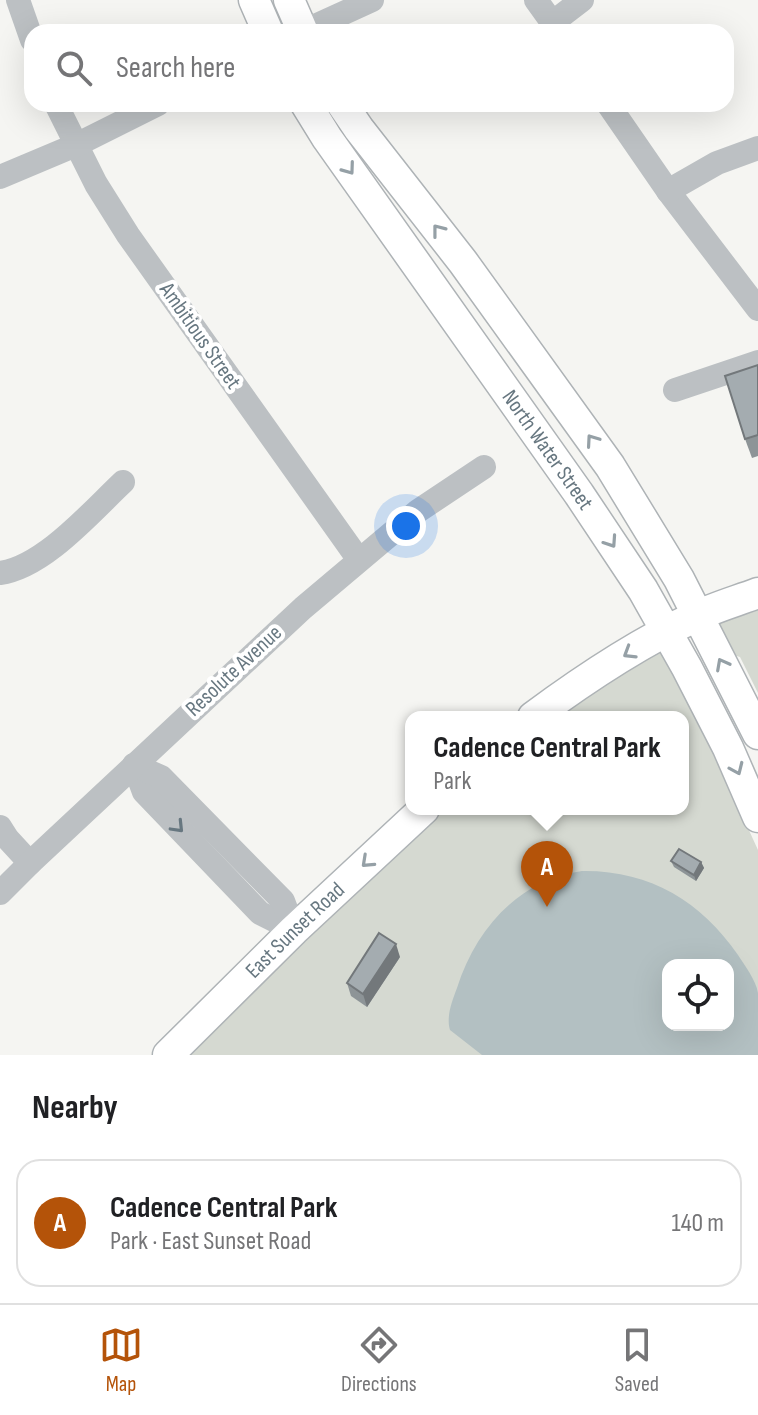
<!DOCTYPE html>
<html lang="en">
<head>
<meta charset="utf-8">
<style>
	body { margin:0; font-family:"Sofia Sans Condensed",sans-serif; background:#f6f6f6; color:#202124 }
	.controls { position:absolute; right:24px; bottom:24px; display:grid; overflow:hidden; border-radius:16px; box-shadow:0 8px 32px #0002 }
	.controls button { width:72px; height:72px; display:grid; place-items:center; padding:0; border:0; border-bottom:2px solid #e0e0e0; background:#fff; color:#202124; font:40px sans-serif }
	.you { position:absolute; left:406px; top:526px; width:28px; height:28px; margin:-20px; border:6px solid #fff; border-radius:50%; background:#1a73e8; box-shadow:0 0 0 12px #1a73e833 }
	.badge { display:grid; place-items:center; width:52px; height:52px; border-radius:50%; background:#b45309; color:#fff; font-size:26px; font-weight:700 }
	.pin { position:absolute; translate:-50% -66px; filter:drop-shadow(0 2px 4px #0008) }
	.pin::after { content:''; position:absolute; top:42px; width:28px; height:24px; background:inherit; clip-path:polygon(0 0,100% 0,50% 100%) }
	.popup { position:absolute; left:405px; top:711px; width:284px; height:104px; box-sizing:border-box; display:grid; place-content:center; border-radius:16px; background:#fff; filter:drop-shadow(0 2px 6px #0005); font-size:26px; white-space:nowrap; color:#757577 }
	.popup b { font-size:30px; color:#202124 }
	.popup::after { content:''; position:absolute; left:50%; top:100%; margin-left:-16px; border:16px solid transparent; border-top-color:#fff }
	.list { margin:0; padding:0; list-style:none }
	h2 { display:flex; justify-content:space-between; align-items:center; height:104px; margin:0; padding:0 32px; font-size:34px }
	h2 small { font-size:26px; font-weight:400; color:#757577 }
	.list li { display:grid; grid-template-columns:52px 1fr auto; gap:24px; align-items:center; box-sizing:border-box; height:128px; margin:0 16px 16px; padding:0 16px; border:2px solid #e0e0e0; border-radius:24px }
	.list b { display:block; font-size:30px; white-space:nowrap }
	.list p { margin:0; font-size:26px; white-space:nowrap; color:#757577 }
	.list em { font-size:26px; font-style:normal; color:#757577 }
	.icon { flex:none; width:44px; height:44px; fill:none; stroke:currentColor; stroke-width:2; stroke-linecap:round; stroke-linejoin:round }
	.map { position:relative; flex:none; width:758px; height:1055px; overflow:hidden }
	.search { position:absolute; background:#fff; box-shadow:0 8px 32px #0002; left:24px; right:24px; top:24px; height:88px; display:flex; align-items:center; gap:20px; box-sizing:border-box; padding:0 28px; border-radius:24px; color:#757577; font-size:30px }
	.sheet { height:248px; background:#fff }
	nav { display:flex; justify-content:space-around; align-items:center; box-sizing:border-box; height:112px; border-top:2px solid #e0e0e0; background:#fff; font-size:22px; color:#757577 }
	nav a { display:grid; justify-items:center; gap:4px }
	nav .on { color:#b45309 }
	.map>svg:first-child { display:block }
	.green { fill:#d5d9d1; fill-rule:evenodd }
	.water { fill:#b3c0c2; fill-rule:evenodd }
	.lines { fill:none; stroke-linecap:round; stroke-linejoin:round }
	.major-casing { stroke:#aeb3b6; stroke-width:33 }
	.minor { stroke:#bcc0c3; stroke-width:24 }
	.major { stroke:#fff; stroke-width:30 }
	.wall { fill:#8d9497 }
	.shaded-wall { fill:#73787b }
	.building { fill:#a4acb0; stroke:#73787b; stroke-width:2 }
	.oneway { stroke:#95a0a6 }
	.oneway2 { stroke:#677780 }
	.labels { text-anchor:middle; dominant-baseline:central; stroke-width:8; stroke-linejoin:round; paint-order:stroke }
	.street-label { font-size:22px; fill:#677780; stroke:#fff }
</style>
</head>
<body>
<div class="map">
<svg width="758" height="1055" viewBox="0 0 758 1055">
	<rect width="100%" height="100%" fill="#f5f5f2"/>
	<g class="green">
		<path d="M758,601V693L740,657L730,654L712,623Z"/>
		<path d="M666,647L682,675L680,688L720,767L758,850V1055H182L438,809H683V717H553L590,690ZM668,965H728V1025H668Z"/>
	</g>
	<path class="water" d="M582,871C649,870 701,901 738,955C745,966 756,980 758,993C758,1008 758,1038 758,1055H482L450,1030C446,1017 452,1001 457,988C476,928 519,880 582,871ZM668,965H728V1025H668Z"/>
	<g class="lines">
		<defs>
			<g id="major">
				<path d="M254,0L268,32"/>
				<path d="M289,0L303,32"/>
				<path id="s1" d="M306,104L327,138L579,494L643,590L687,668L728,748L758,817"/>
				<path d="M342,104L359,129L463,262L610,466L679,579L758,734"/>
				<path d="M533,717C583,680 638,643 695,617C715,607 737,601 758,593"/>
				<path id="s2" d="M168,1055L294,930L424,809"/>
			</g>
		</defs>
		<use href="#major" class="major-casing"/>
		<g class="minor">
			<path d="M18,0L32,40"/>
			<path d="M536,0L559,32"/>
			<path d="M552,23L582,0"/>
			<path d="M302,32L372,0"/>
			<path d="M56,104L96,184L128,235L359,560"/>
			<path d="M608,104L668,191L758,309"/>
			<path d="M0,177L76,145L158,104"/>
			<path d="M668,191L717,163L758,148"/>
			<path d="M675,390L758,362"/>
			<path d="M0,573C44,567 91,512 123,482"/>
			<path d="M134,765L144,792L260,913L294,930"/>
			<path d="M134,765L161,777L283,901L294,930"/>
			<path d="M0,827L7,838L30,863"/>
			<path d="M0,893L30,863L303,608L418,511L484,467"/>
		</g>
		<use href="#major" class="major"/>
	</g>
	<g class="wall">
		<path d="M758,365V456L752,458L745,439Z"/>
		<path d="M671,861L701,862L704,868L696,881L674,867Z"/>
		<path d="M400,957L367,1007L351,996L347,983Z"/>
	</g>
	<g class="shaded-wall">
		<path d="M701,862L704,868L696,881L694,875Z"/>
		<path d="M396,944L400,957L367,1007L363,994Z"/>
	</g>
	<g class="building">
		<path d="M758,365V435L745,439L725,376Z"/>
		<path d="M679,849L701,862L694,875L671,861Z"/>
		<path d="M379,933L396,944L363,994L347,983Z"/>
	</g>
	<defs><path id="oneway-chevron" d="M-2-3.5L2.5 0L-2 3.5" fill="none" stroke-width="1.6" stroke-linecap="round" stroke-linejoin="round" transform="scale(2)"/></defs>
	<g class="oneway">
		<use href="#oneway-chevron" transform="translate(349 169) rotate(54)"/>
		<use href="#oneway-chevron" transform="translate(438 230) rotate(-128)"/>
		<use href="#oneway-chevron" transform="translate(592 440) rotate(-125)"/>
		<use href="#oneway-chevron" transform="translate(611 542) rotate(56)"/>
		<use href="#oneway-chevron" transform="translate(629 653) rotate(148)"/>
		<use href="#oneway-chevron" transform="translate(722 664) rotate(-118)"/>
		<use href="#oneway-chevron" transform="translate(737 769) rotate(66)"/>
		<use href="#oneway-chevron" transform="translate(367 862) rotate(137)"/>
	</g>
	<use class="oneway2" href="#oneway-chevron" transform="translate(178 827) rotate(46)"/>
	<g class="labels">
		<g class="street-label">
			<text transform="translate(200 336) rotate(55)">Ambitious Street</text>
			<text stroke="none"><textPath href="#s1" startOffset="422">North Water Street</textPath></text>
			<text transform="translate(234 671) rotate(-43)">Resolute Avenue</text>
			<text stroke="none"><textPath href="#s2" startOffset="178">East Sunset Road</textPath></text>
		</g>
	</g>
</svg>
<div class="controls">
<button><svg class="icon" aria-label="locate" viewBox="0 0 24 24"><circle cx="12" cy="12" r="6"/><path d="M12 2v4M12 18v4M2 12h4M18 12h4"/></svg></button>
</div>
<div class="you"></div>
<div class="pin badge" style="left:547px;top:907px">A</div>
<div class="popup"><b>Cadence Central Park</b>Park</div>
<div class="search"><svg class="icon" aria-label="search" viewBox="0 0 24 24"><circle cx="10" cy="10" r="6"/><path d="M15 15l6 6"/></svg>Search here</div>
</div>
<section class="sheet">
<h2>Nearby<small></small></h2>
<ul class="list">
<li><span class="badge">A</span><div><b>Cadence Central Park</b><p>Park · East Sunset Road</p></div><em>140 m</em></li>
</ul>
</section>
<nav>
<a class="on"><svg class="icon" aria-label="map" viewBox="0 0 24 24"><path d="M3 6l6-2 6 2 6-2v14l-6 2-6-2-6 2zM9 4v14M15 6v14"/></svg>Map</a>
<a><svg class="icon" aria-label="directions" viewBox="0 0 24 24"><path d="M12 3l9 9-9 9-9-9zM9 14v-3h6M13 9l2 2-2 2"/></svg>Directions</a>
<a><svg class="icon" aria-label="saved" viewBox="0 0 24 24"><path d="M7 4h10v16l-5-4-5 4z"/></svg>Saved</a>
</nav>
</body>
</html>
